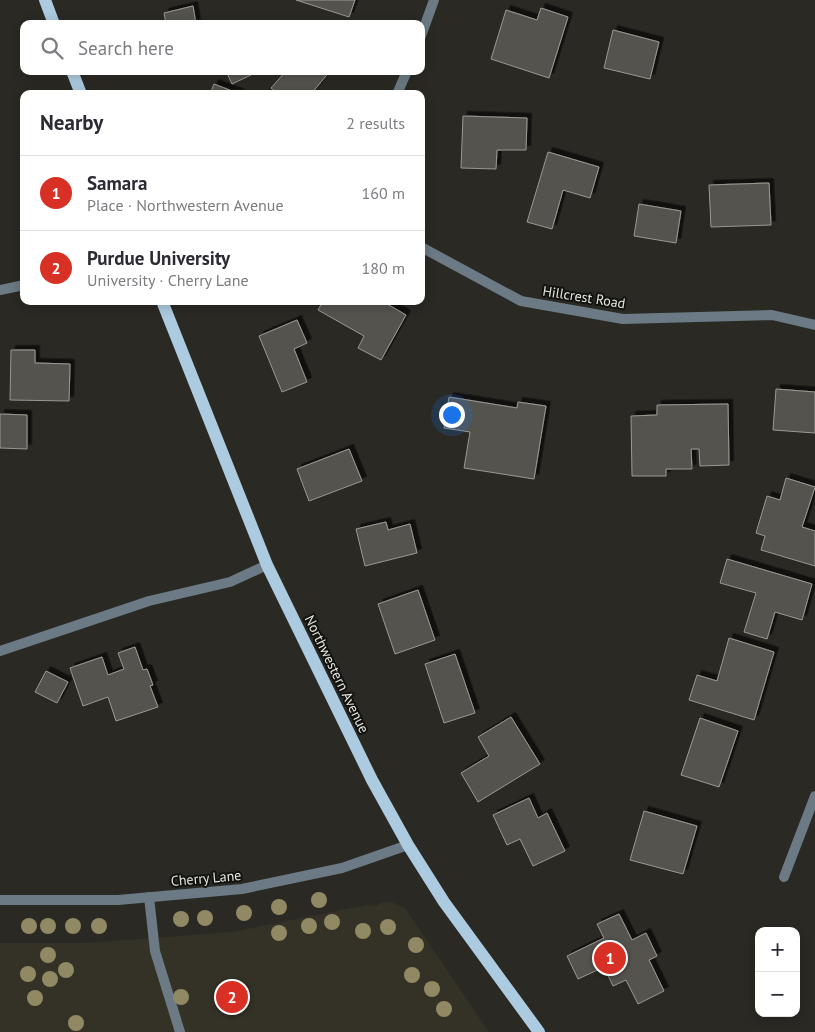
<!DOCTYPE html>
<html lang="en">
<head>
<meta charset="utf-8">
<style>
	body { margin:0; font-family:"PT Sans",sans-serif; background:#f2f2f3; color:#2b2b33 }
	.controls { position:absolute; right:15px; bottom:15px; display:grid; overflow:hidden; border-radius:10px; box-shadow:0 2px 12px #0003 }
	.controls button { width:45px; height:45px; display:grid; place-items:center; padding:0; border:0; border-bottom:1px solid #e1e1e2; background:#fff; color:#2b2b33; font:25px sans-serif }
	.you { position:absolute; left:451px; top:414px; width:18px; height:18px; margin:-12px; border:4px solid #fff; border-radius:50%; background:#1a73e8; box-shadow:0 0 0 8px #1a73e833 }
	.badge { display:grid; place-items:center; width:32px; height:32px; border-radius:50%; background:#d93025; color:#fff; font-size:16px; font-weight:700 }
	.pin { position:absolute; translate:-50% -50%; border:2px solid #fff; box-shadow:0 1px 5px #0006 }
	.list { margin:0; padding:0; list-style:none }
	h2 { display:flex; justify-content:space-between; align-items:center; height:65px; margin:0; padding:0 20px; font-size:21px }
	h2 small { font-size:16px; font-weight:400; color:#7c7c81 }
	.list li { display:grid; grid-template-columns:32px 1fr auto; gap:15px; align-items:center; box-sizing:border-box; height:75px; padding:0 20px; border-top:1px solid #e1e1e2 }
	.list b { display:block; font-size:19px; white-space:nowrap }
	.list p { margin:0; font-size:16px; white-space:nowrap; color:#7c7c81 }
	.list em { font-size:16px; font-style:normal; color:#7c7c81 }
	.icon { flex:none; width:28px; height:28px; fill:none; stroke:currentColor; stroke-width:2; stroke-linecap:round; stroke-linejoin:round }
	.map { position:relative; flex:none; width:815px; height:1032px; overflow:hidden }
	.search { position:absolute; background:#fff; box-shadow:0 2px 12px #0003; left:20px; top:20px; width:405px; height:55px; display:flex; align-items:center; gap:12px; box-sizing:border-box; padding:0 18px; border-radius:10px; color:#7c7c81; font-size:19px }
	.panel { position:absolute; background:#fff; box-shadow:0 2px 12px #0003; left:20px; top:90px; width:405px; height:215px; border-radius:10px }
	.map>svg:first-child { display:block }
	.built { fill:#343226 }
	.building { fill:#54534d; stroke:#9a9992; filter:url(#shadow) }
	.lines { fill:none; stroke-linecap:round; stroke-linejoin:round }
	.service { stroke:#6b7a84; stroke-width:10 }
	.minor { stroke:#6b7a84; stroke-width:10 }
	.tertiary { stroke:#6b7a84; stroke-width:10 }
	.primary { stroke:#accbe0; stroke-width:12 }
	.tree { fill:#908964 }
	.labels { text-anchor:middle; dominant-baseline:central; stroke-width:4; stroke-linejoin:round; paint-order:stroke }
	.street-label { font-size:14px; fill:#e5e5e1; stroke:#12120f }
</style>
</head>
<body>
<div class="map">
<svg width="815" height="1032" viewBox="0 0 815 1032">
	<defs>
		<filter id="shadow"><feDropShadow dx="4.5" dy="-4.5" stdDeviation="0" flood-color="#0009"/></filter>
	</defs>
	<rect width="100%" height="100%" fill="#2a2924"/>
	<path class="built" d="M382,902H391L405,908L489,1032H0V943H87L232,932L367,905L376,906Z"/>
	<g class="building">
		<path d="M296,0H355L349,17Z"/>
		<path d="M193,6L196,24H166L164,13Z"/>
		<path d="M541,8L568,17L549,78L491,59L506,10L537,20Z"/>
		<path d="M613,30L659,42L650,79L604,68Z"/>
		<path d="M226,71H249L251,75L232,84Z"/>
		<path d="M286,71H330L311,94H278L271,88Z"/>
		<path d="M214,84L240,94H210Z"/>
		<path d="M463,116L527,118L526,150H497L496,169L461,168Z"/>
		<path d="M548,152L599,167L590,198L563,190L552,229L527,222Z"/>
		<path d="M769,183L771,225L711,227L709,185Z"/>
		<path d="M639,204L681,211L676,243L634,236Z"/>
		<path d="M323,301H382L406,315L381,360L358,348L364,336L318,310Z"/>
		<path d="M297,320L307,343L294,349L307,382L282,392L259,336Z"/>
		<path d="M11,350H35V363L70,364L69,401L10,400Z"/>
		<path d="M776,389L815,392V433L773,430Z"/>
		<path d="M449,397L517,408L518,402L546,406L534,479L464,468L470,432L444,428Z"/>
		<path d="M728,404L729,465L700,466L699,449H691L692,469H666V476H632L631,416L657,415V405Z"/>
		<path d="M0,414L27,415V449L0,448Z"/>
		<path d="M349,449L362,481L309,501L297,469Z"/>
		<path d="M786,478L815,487L802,527L815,531V566L761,550L765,536L756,533L767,496L780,500Z"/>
		<path d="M386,522L388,530L410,524L417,553L365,566L356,529Z"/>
		<path d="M727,559L812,584L802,620L775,612L767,639L744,632L756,593L720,583Z"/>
		<path d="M418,590L435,640L395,654L378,604Z"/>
		<path d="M729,638L774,652L754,720L689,700L697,675L717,681Z"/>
		<path d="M135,647L143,670L147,669L153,685L150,686L158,707L116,721L108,697L83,706L70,668L102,657L108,675L124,669L118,653Z"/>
		<path d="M455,654L475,713L444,723L425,664Z"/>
		<path d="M46,671L68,682L57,703L35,692Z"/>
		<path d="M511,717L540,764L478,802L461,773L489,756L478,737Z"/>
		<path d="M700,718L738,731L719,787L681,775Z"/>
		<path d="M529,798L538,818L547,813L565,851L533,866L520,839L507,845L493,815Z"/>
		<path d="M644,811L697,826L683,874L630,860Z"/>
		<path d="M619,914L632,940L646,933L657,956L649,960L664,991L638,1004L626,980L613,986L604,967L578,979L567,956L604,938L597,924Z"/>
	</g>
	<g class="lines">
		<g class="service">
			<path d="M0,651L149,601L230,582L267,565"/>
			<path d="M149,897L155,951L180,1032"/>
		</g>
		<g class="minor">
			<path d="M421,36L434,0"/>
			<path d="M397,94L407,71"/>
			<path d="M421,247L521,301L623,319L772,315L815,325"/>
			<path d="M0,290L24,285"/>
			<path d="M784,877L815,796"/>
		</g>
		<path class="tertiary" d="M0,900H118L242,889L342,868L408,845"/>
		<g class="primary">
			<path d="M45,0L54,24"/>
			<path d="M72,71L81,94"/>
			<path d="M162,301L267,565L372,780L408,845L444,902L539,1032"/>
		</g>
	</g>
	<g class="tree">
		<circle cx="319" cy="900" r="8"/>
		<circle cx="279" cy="907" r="8"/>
		<circle cx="244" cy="913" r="8"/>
		<circle cx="205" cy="918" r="8"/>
		<circle cx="181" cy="919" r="8"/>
		<circle cx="332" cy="922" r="8"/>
		<circle cx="29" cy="926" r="8"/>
		<circle cx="48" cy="926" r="8"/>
		<circle cx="73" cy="926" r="8"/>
		<circle cx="99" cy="926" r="8"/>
		<circle cx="309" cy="926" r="8"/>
		<circle cx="388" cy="927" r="8"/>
		<circle cx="363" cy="931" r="8"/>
		<circle cx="279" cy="933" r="8"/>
		<circle cx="416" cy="945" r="8"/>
		<circle cx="48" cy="955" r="8"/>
		<circle cx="66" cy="970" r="8"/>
		<circle cx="28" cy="974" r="8"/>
		<circle cx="412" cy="975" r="8"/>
		<circle cx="50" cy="979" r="8"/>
		<circle cx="432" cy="989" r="8"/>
		<circle cx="181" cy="997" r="8"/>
		<circle cx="35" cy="998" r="8"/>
		<circle cx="444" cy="1009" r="8"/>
		<circle cx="76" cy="1023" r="8"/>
	</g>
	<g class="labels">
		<g class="street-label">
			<text transform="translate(584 297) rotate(9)">Hillcrest Road</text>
			<text transform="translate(337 674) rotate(64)">Northwestern Avenue</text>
			<text transform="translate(206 878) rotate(-5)">Cherry Lane</text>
		</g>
	</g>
</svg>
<div class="controls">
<button>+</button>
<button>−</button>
</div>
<div class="you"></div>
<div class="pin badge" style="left:610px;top:958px">1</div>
<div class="pin badge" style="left:232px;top:997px">2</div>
<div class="search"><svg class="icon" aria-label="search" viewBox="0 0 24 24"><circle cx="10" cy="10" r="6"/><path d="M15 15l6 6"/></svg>Search here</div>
<section class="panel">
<h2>Nearby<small>2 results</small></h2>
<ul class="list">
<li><span class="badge">1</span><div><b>Samara</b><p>Place · Northwestern Avenue</p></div><em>160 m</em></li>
<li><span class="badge">2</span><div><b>Purdue University</b><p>University · Cherry Lane</p></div><em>180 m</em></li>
</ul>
</section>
</div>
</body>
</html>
